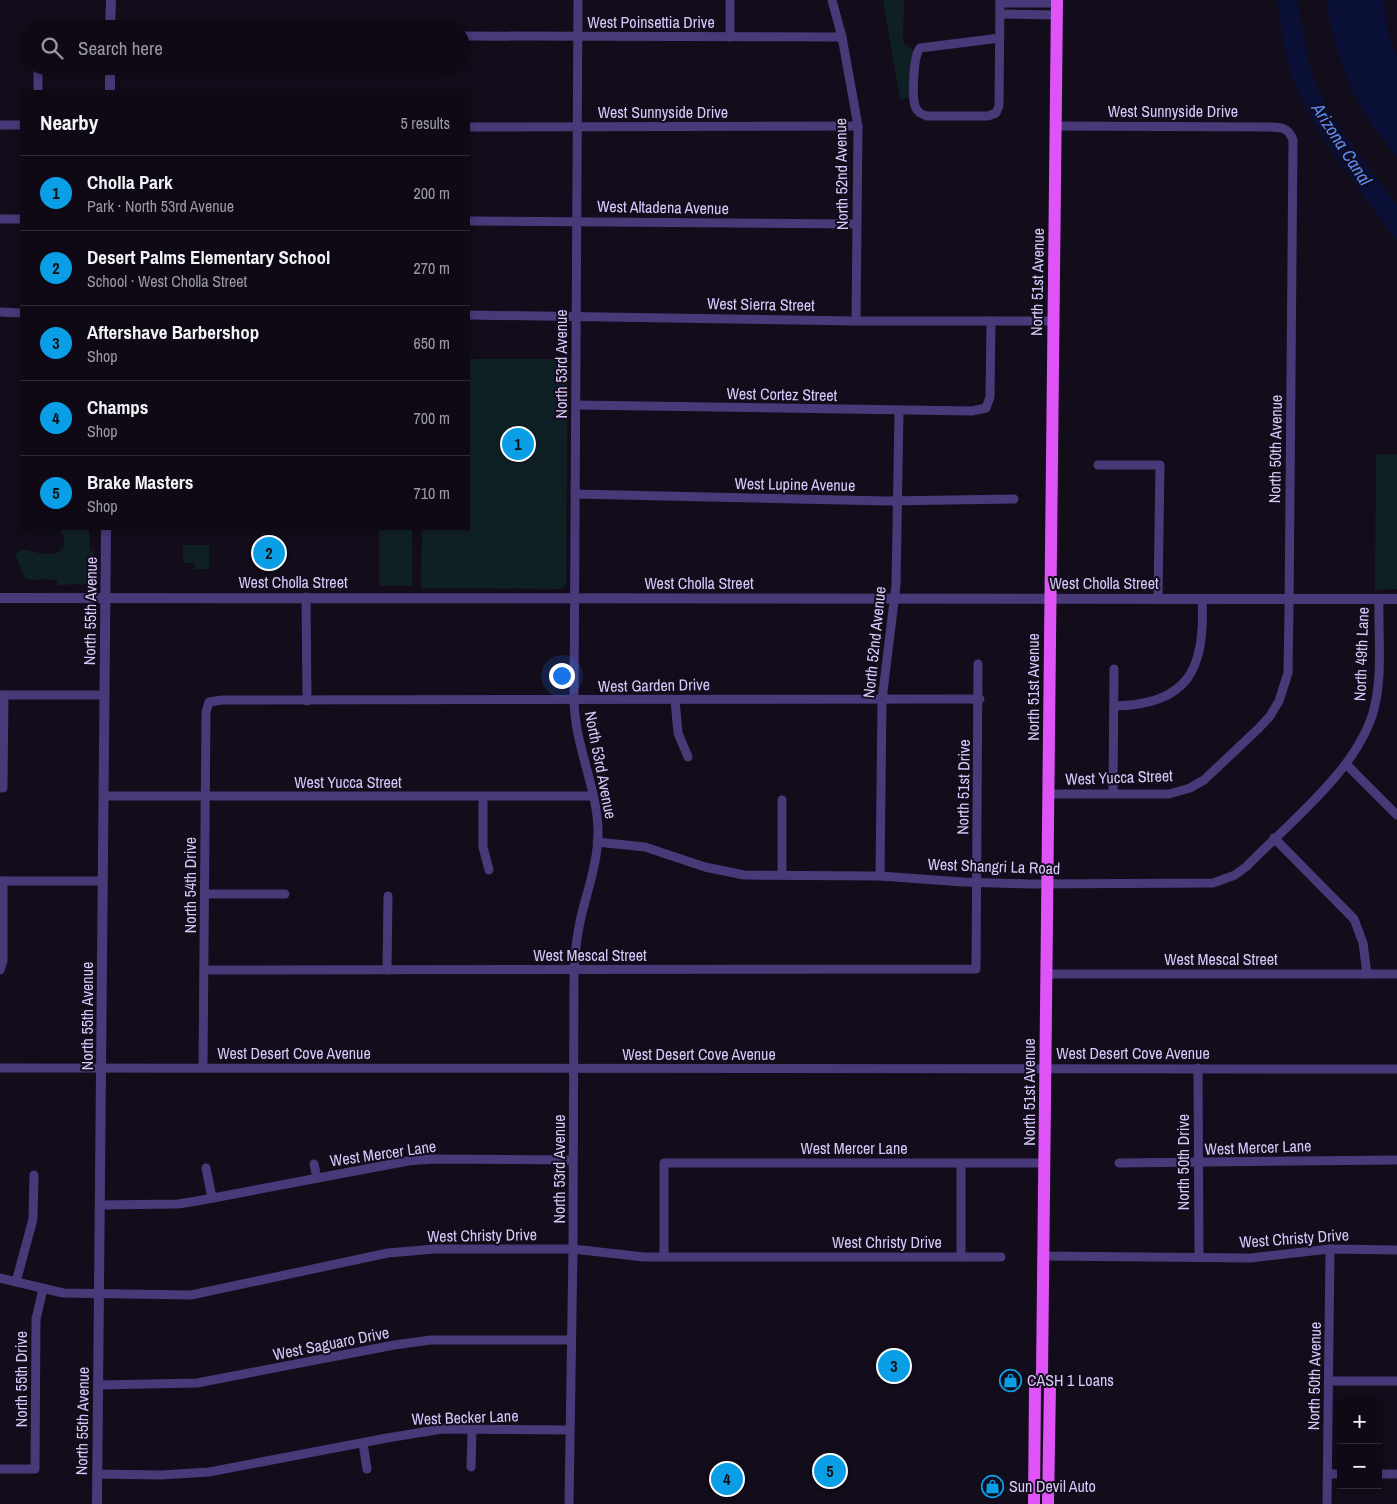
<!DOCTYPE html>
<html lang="en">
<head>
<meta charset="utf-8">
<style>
	body { margin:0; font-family:"Archivo Narrow",sans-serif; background:#1c1722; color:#f1f3f6 }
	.controls { position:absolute; right:15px; bottom:15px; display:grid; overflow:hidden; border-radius:0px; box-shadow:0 2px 8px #0003 }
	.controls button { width:45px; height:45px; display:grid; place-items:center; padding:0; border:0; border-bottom:1px solid #2e2a34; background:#0e0914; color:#f1f3f6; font:25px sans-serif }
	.you { position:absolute; left:561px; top:675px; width:18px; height:18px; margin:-12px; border:4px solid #fff; border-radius:50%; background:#1a73e8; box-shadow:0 0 0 8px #1a73e833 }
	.badge { display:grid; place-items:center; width:32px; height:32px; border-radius:50%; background:#0a9ee6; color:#111; font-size:16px; font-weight:700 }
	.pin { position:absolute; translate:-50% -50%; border:2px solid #fff; box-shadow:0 1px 5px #0006 }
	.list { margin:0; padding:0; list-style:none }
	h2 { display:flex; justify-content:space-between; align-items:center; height:65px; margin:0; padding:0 20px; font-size:21px }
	h2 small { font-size:16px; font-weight:400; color:#9b9aa0 }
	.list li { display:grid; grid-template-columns:32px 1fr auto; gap:15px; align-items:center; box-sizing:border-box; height:75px; padding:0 20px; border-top:1px solid #2e2a34 }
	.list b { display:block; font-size:19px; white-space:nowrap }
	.list p { margin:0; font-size:16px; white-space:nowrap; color:#9b9aa0 }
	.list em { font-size:16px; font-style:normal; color:#9b9aa0 }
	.icon { flex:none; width:28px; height:28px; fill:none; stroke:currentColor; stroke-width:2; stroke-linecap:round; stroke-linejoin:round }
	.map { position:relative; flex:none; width:1397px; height:1504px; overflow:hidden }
	.search { position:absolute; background:#0e0914; box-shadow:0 2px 8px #0003; left:20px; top:20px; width:450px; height:55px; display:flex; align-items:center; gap:12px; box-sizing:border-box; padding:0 18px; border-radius:28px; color:#9b9aa0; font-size:19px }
	.panel { position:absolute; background:#0e0914; box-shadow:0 2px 8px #0003; left:20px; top:90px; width:450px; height:440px; border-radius:0px }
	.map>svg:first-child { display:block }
	.green { fill:#0f2024 }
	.water { fill:#0a1035 }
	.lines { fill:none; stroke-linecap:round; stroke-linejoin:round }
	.minor { stroke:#493978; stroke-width:9 }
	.tertiary { stroke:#493978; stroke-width:10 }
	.primary { stroke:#df54f7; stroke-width:12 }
	.labels { text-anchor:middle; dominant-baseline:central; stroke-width:4; stroke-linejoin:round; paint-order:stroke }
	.street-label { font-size:16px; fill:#dac8fc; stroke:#120c1b }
	.poi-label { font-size:16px; fill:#dac8fc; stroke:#120c1b; text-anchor:start }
	.water-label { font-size:18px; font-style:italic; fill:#5b8cf8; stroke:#120c1b }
</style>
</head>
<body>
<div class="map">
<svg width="1397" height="1504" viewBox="0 0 1397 1504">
	<rect width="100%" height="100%" fill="#120c1b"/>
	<g class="green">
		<path d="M883,0H904L903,42L916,53L915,95L900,100Z"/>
		<path d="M469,359H568L566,583L562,589L421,588L422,529H469Z"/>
		<path d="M1376,454H1397V589L1375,590Z"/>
		<path d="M61,529H89L90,551H94V574L90,584L57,585V581C46,576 36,583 25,578L15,555L22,549C36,552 58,561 65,544Z"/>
		<rect x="379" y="529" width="33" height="57"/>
		<path d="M183,545H209V569H195L194,563H183Z"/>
	</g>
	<g class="water">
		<path d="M1277,0H1297L1309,65L1318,89L1332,117L1397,206V241C1360,189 1316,139 1293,79C1284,54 1281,26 1277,0Z"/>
		<path d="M1326,0H1383L1389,35L1397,56V158C1387,144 1376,131 1367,117C1344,81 1333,42 1326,0Z"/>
	</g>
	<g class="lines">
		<g class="minor">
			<path d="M832,0L842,37L858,126L856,321"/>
			<path d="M1000,3H1057"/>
			<path d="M1000,14L1056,15"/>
			<path d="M461,36L842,37"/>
			<path d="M730,37V0"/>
			<path d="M1000,38L920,48C913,57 912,95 915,106C917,112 921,114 927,116H988L996,113L999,106L1000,0"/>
			<path d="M38,91V66"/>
			<path d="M0,125H21"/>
			<path d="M469,127L858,126"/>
			<path d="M0,219H21"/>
			<path d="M469,221L857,224"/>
			<path d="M0,312L21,313"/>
			<path d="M469,315L856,321H1053"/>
			<path d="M576,405L972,411L986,408L990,397L991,321"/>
			<path d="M1098,465H1160L1158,599"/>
			<path d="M575,494L887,501L1014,499"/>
			<path d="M306,597L307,701"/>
			<path d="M0,695H104"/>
			<path d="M675,700L678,733L688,757"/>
			<path d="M1114,706C1189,705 1206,668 1202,599"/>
			<path d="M1347,765L1397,815"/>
			<path d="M0,788H3L4,695"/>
			<path d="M1048,794H1169L1190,788L1204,780L1259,728L1270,716L1279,701L1288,673L1289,611L1293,140C1288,127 1281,127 1267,127L1055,126"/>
			<path d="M1113,794L1114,669"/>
			<path d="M104,796H593"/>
			<path d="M483,797V847L489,870"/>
			<path d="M1274,838L1354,919L1363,943L1367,974"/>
			<path d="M597,842L645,847L705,867L744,875L880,876L963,882L1030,884L1213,883L1235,875L1247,866C1290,822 1359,768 1374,709C1383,674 1378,634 1379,599"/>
			<path d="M782,875V800"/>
			<path d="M880,876L882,700L896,585L899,411"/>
			<path d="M0,881H103"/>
			<path d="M205,894H285"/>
			<path d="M0,970L3,961V881"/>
			<path d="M204,970L976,969L978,664"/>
			<path d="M387,970L388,896"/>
			<path d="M1046,974H1397"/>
			<path d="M0,1068L1397,1069"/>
			<path d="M203,1068L206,712L209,702L222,700L980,699"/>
			<path d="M1198,1068L1199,1256"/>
			<path d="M961,1163V1257"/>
			<path d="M1119,1163L1397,1160"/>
			<path d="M314,1164L317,1178"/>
			<path d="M206,1168L212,1198"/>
			<path d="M100,1205L178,1204L197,1201L408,1161L432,1159L573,1160"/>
			<path d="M1043,1256L1250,1258L1330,1249L1397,1250"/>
			<path d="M664,1257V1163H1044"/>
			<path d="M0,1278L63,1293L191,1295L388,1253L435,1249H573L644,1257H1001"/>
			<path d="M16,1282L33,1219L34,1175"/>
			<path d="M1329,1381H1397"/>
			<path d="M98,1385L197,1383L394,1345L431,1340H571"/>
			<path d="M363,1443L367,1469"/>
			<path d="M471,1467L472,1430"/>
			<path d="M0,1469H35L36,1319L43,1289"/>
			<path d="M97,1474L161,1475L209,1472L387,1438L442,1429L570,1430"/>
			<path d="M1328,1474H1341"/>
			<path d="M1378,1474H1397"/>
			<path d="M569,1504L573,1249L574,970C575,952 577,935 581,917C588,888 599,859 598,828C596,785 575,745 574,701L578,0"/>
			<path d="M1327,1504L1330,1249"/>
		</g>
		<g class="tertiary">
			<path d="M110,29L111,0"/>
			<path d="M110,91V66"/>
			<path d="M0,598L1397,599"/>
			<path d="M97,1504L106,529"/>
		</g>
		<g class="primary">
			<path d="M1042,1375L1050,1386L1048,1504"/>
			<path d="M1034,1504L1035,1385L1042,1375L1057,0"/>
		</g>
	</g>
	<defs>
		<symbol id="shop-ring" viewBox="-11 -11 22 22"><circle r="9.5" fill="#120c1b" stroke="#0a9ee6" stroke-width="1.5"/><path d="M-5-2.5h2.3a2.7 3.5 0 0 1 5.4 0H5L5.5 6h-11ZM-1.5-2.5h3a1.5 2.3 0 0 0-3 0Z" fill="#0a9ee6"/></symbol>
	</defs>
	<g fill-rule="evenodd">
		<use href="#shop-ring" x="998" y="1368" width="25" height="25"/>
		<use href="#shop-ring" x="980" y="1474" width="25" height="25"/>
	</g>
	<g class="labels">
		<g class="street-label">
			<text x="651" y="22">West Poinsettia Drive</text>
			<text x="1173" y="111">West Sunnyside Drive</text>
			<text x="663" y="112">West Sunnyside Drive</text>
			<text transform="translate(841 174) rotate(-91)">North 52nd Avenue</text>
			<text transform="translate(663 207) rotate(1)">West Altadena Avenue</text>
			<text transform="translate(1037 282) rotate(-89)">North 51st Avenue</text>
			<text transform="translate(761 304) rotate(1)">West Sierra Street</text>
			<text transform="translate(561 364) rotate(-90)">North 53rd Avenue</text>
			<text transform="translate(782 394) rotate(1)">West Cortez Street</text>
			<text transform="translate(1275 449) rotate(-89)">North 50th Avenue</text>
			<text transform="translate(795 484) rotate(1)">West Lupine Avenue</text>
			<text x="293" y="582">West Cholla Street</text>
			<text x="699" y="583">West Cholla Street</text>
			<text x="1104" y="583">West Cholla Street</text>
			<text transform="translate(90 611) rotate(-89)">North 55th Avenue</text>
			<text transform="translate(874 642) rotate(-84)">North 52nd Avenue</text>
			<text transform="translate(1361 654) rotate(-88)">North 49th Lane</text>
			<text transform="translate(654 685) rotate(-1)">West Garden Drive</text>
			<text transform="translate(1033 687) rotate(-90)">North 51st Avenue</text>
			<text transform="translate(601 765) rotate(79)">North 53rd Avenue</text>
			<text transform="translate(1119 777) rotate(-2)">West Yucca Street</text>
			<text x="348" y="782">West Yucca Street</text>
			<text transform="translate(963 787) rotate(-89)">North 51st Drive</text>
			<text transform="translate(994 866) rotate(2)">West Shangri La Road</text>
			<text transform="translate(190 885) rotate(-90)">North 54th Drive</text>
			<text x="590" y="955">West Mescal Street</text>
			<text x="1221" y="959">West Mescal Street</text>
			<text transform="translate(87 1016) rotate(-90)">North 55th Avenue</text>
			<text x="294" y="1053">West Desert Cove Avenue</text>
			<text x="1133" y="1053">West Desert Cove Avenue</text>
			<text x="699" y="1054">West Desert Cove Avenue</text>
			<text transform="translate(1029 1092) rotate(-90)">North 51st Avenue</text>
			<text transform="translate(1258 1147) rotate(-2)">West Mercer Lane</text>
			<text x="854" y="1148">West Mercer Lane</text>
			<text transform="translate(383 1153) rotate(-8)">West Mercer Lane</text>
			<text transform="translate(1183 1162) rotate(-90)">North 50th Drive</text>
			<text transform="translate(559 1169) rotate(-90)">North 53rd Avenue</text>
			<text transform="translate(482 1235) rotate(-1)">West Christy Drive</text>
			<text transform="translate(1294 1238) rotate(-4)">West Christy Drive</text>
			<text x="887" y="1242">West Christy Drive</text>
			<text transform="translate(331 1343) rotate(-11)">West Saguaro Drive</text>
			<text transform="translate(1314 1376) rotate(-89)">North 50th Avenue</text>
			<text transform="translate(21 1379) rotate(-90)">North 55th Drive</text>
			<text transform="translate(465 1417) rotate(-2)">West Becker Lane</text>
			<text transform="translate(82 1421) rotate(-89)">North 55th Avenue</text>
		</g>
		<g class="poi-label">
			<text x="1027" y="1380">CASH 1 Loans</text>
			<text x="1009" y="1486">Sun Devil Auto</text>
		</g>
		<g class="water-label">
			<text transform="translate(1342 144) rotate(57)">Arizona Canal</text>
		</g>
	</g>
</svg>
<div class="controls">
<button>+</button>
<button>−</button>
</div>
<div class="you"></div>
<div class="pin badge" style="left:518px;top:444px">1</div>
<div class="pin badge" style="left:269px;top:553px">2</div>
<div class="pin badge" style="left:894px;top:1366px">3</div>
<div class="pin badge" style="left:727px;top:1479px">4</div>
<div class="pin badge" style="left:830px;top:1471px">5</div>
<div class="search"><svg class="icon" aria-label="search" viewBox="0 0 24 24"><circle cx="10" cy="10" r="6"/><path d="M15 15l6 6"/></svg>Search here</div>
<section class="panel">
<h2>Nearby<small>5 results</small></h2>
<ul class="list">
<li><span class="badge">1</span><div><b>Cholla Park</b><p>Park · North 53rd Avenue</p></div><em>200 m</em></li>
<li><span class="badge">2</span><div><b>Desert Palms Elementary School</b><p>School · West Cholla Street</p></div><em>270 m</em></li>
<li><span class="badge">3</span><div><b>Aftershave Barbershop</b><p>Shop</p></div><em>650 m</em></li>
<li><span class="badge">4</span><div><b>Champs</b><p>Shop</p></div><em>700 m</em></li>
<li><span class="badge">5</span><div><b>Brake Masters</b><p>Shop</p></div><em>710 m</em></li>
</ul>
</section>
</div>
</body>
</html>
